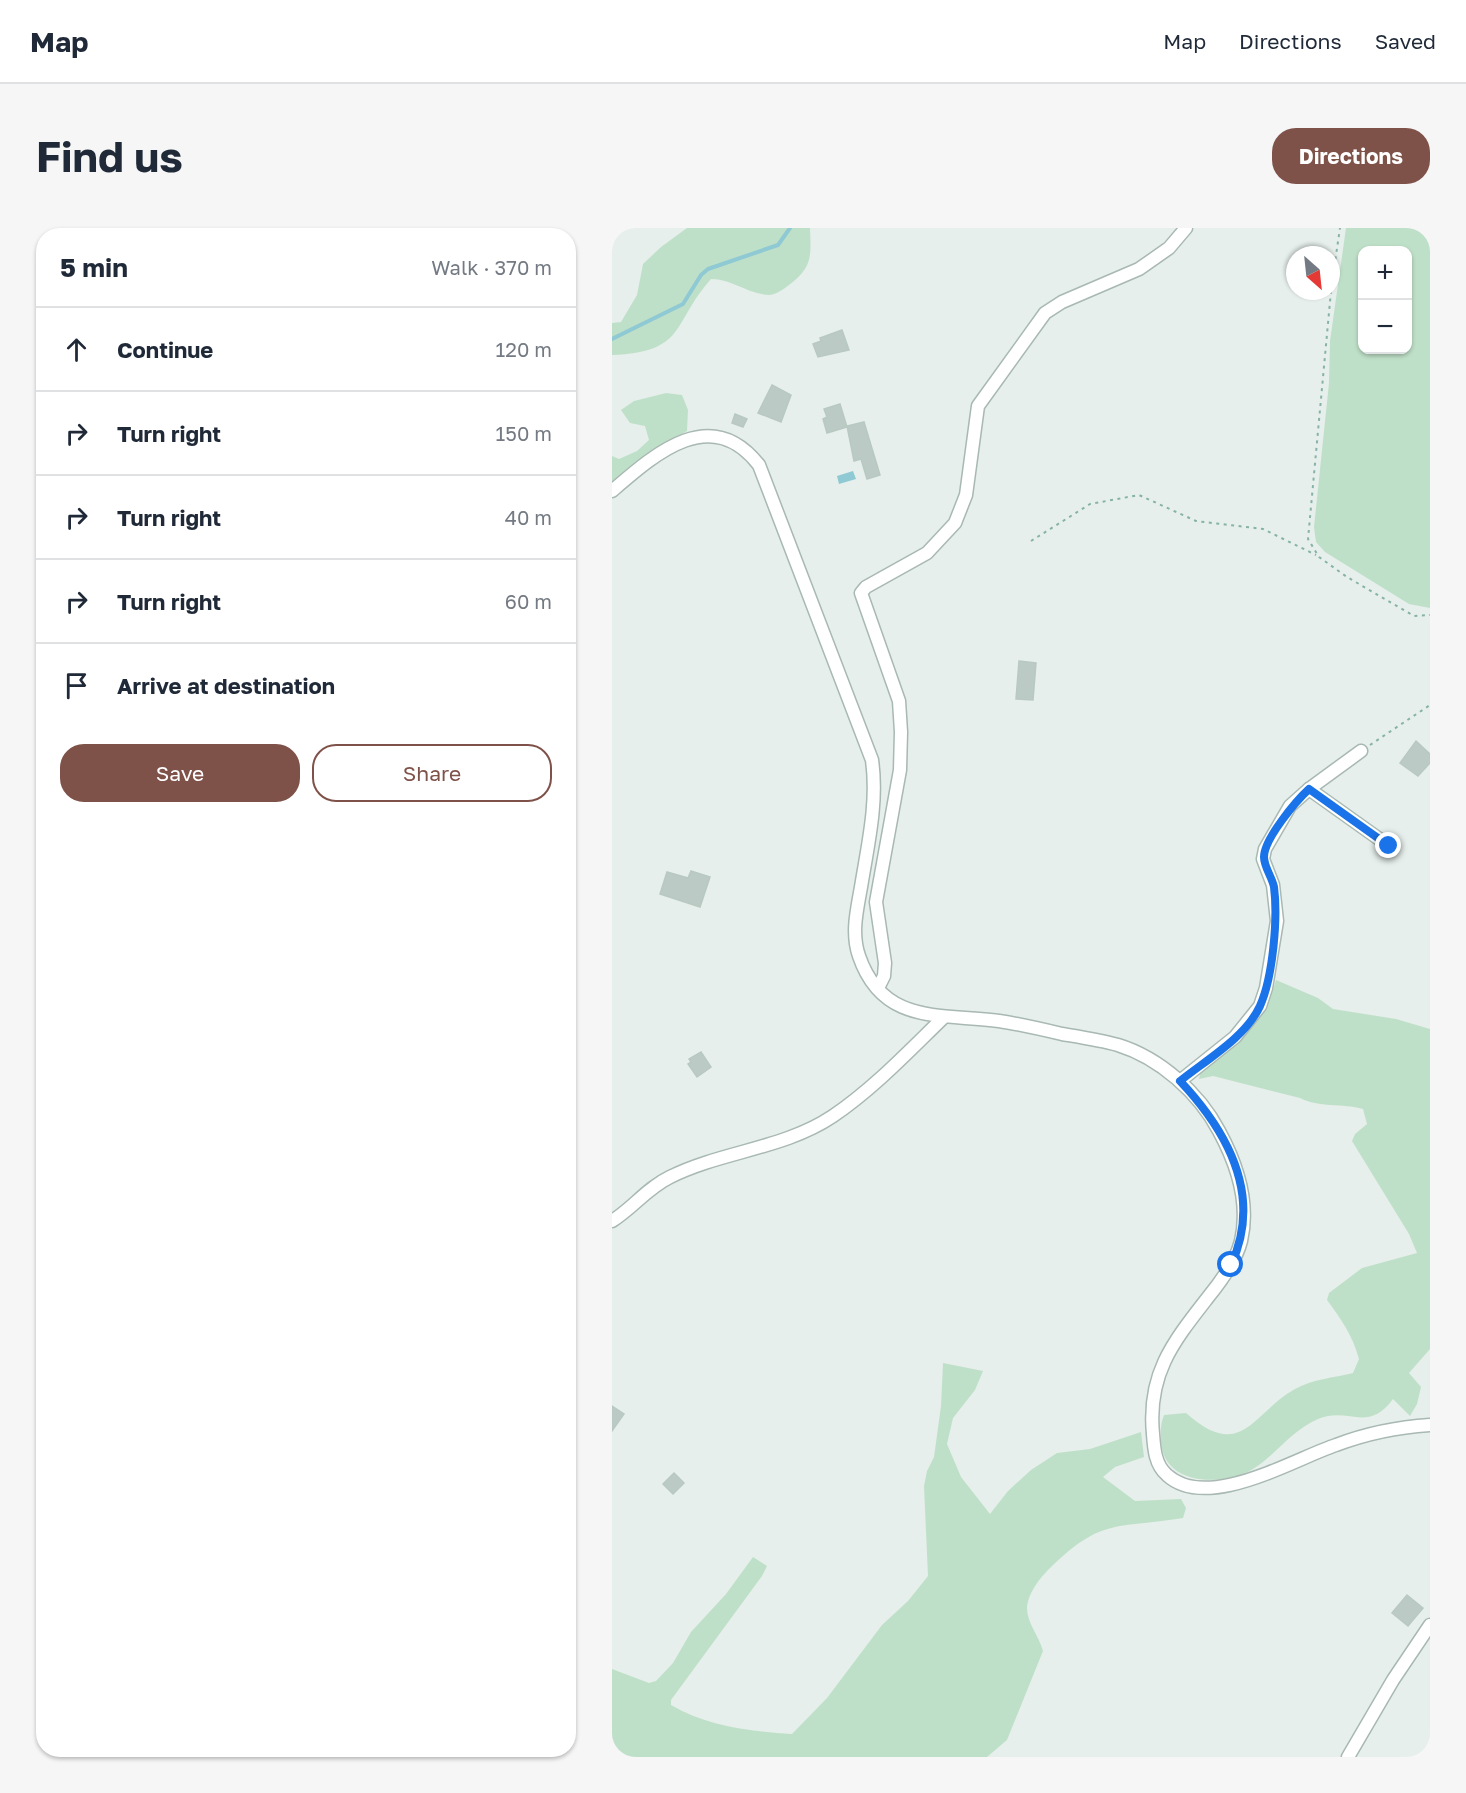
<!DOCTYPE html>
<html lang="en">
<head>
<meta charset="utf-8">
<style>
	body { margin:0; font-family:"Golos Text",sans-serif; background:#f6f6f7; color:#1f2937 }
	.controls { position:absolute; right:18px; top:18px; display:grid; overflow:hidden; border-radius:12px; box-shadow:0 2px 4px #0004 }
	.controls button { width:54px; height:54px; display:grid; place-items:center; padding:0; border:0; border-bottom:2px solid #e0e1e3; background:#fff; color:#1f2937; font:30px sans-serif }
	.compass { position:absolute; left:674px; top:18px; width:54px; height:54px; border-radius:50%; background:#fff; box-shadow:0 2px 4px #0004; rotate:153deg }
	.stop { position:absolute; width:18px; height:18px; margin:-14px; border:4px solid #1a73e8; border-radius:50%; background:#fff }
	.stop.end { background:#1a73e8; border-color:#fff; box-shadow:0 2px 6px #0008 }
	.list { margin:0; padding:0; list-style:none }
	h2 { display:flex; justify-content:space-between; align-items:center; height:78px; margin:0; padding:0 24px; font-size:26px }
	h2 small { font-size:20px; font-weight:400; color:#747a83 }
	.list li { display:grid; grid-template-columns:39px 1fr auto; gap:18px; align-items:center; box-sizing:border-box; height:84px; padding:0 24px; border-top:2px solid #e0e1e3 }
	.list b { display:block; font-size:22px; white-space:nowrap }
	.list em { font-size:20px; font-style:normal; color:#747a83 }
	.actions { display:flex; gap:12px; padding:18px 24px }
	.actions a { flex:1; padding:14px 0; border:2px solid #7f5249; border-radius:24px; text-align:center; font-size:21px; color:#7f5249 }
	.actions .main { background:#7f5249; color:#fff }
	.icon { flex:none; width:33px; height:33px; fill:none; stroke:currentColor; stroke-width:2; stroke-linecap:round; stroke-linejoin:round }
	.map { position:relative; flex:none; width:818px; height:1529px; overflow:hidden; border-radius:24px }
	header { display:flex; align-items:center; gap:36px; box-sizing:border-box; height:84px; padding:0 30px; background:#fff; border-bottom:2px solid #e0e1e3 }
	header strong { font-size:28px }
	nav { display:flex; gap:33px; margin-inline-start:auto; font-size:21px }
	.intro { display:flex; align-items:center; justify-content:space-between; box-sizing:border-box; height:144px; padding:0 36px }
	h1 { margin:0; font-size:42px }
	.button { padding:15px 27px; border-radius:24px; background:#7f5249; color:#fff; font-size:21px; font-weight:700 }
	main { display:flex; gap:36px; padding:0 36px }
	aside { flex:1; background:#fff; border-radius:24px; box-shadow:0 2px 4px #0004 }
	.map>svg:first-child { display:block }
	.green { fill:#bfe0c8; fill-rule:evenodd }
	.water { fill:#8ec9d4 }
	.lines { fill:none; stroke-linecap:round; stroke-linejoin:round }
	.stream { stroke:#8ec9d4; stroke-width:4 }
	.building { fill:#bbcac4; stroke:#b8c9c2; stroke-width:1.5 }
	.minor-casing { stroke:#a8b8b2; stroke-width:15 }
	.path { stroke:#86b3a5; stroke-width:2; stroke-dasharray:3 4.5; stroke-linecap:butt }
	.minor { stroke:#fff; stroke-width:12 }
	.route { stroke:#1a73e8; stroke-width:8 }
</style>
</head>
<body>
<header>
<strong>Map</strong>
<nav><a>Map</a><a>Directions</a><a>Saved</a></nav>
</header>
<div class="intro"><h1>Find us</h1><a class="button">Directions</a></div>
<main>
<aside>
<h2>5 min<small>Walk · 370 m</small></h2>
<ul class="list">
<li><svg class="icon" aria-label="ahead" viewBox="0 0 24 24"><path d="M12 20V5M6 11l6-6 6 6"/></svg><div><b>Continue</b></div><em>120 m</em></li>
<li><svg class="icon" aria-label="right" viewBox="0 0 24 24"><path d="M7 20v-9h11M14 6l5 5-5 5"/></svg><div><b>Turn right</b></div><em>150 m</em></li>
<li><svg class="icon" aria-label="right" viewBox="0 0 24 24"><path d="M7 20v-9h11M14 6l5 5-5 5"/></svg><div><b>Turn right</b></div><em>40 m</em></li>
<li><svg class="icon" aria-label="right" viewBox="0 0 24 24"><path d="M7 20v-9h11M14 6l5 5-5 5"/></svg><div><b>Turn right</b></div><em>60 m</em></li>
<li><svg class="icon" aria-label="arrive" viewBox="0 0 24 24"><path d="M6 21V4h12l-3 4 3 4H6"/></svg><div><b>Arrive at destination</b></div></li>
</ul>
<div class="actions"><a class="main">Save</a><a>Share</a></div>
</aside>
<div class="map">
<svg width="818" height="1529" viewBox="0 0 818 1529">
	<rect width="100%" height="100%" fill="#e6efeb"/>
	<g class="green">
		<path d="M75,0H198C199,28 201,39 177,57C172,61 163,67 157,67C136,66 120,51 99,51C59,96 75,124 0,127V95L9,94L25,67L31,36L49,19Z"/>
		<path d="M734,0H818V380L797,376L713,324L704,314L702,299L717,155L718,113ZM750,22H796V122H750Z"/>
		<path d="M54,165L70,167L76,182L75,203L41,222L0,256V228L7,231L25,223L37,212L33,198L18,195L9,182L22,173Z"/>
		<path d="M664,752L706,770L721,781L784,791L818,801V1121L797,1145L809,1159L805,1176L798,1188L781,1171C755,1206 737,1178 706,1191C676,1204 659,1234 633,1245C602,1258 552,1255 549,1214C549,1203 548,1197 552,1187L574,1185C630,1235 641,1184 683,1161C701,1151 721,1150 741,1145L747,1131C741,1108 729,1091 715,1072L717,1065L750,1040L805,1025L797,1006L740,913L743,906L755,896L751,881C730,875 707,880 688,870L601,848L587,851L589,842C626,812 650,799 664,752Z"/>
		<path d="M331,1135L371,1143L363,1162L341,1190L335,1216L349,1249L378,1286L396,1263L419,1242L445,1225L478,1221L529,1204L532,1229L503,1239L491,1249L523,1273L569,1271L574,1280L571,1290C503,1301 490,1289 437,1341C428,1350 416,1365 415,1380C415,1395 427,1408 431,1423L395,1512L375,1529H0V1441L37,1455L44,1453L61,1435L79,1404L114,1366L141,1329L155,1338L150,1348L59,1472V1477C97,1499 137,1503 180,1506L215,1470L270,1397L296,1373L316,1348L312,1258L315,1243L322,1229L329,1178Z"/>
	</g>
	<path class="water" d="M241,243L244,251L227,256L225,248Z"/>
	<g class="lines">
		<path class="stream" d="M0,111L71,76L89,47L96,41L166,17L178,0"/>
	</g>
	<g class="building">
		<path d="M230,102L237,122L206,129L201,116L209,113L208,110Z"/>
		<path d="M160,157L179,167L169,194L146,185Z"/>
		<path d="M228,176L235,199L215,205L211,191L215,189L212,181Z"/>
		<path d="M123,186L135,191L131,199L120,195Z"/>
		<path d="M252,194L268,247L255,251L249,231L242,233L235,198Z"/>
		<path d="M407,433L424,435L421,472L404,471Z"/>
		<path d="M804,513L818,526V535L806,548L788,535Z"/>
		<path d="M79,643L98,649L88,679L48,666L55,644L76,650Z"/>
		<path d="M89,824L99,839L85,849L76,836L79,834L77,831Z"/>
		<path d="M0,1178L12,1186L0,1203Z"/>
		<path d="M62,1245L72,1255L61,1266L51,1256Z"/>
		<path d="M795,1367L811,1380L796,1398L780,1385Z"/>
	</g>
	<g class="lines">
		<defs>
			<g id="minor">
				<path d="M0,263C44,225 99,176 147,237L260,532C266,574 256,616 249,659C245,682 239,705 247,728C271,798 330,785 387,793C408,796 429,801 450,806C468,809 488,812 506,817C548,830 587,865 607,903C625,936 638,974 629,1013C624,1033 610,1052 597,1068C562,1113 535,1145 541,1206C542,1220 543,1237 555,1247C595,1284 682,1231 724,1217C753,1206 787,1199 818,1197"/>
				<path d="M697,561L777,618"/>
				<path d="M266,760L272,748L273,735L264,674L288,542L289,504L287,473L249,365L254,359L315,325L343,295L354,267L366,178L433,85L450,74L527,41L557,20L574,0"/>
				<path d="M568,853L623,809L648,778L654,760L665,693L661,657L651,631L653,621L678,578L697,561L749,523"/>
				<path d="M0,993C21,980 35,960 58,949C110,923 172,921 221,888C261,861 296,824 331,790"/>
				<path d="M736,1529L781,1452L818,1397"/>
			</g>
		</defs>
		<use href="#minor" class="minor-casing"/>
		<g class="path">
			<path d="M719,61L728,0"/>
			<path d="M719,63L696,311L707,329L735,349L802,388L818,387"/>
			<path d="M419,313L478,276L527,267L584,293L651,301L704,327"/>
			<path d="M758,517L818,477"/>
		</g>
		<use href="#minor" class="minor"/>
	</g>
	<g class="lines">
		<path class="route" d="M619,1037C651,968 616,904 568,853C594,832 634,809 648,778C661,749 666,690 662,659C660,649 652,639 652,629C652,611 684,573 697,561L777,618"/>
	</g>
</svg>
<div class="controls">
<button>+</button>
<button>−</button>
</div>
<svg class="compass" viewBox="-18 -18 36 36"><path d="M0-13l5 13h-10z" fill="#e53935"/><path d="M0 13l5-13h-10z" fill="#747a83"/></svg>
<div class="stop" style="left:619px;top:1037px"></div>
<div class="stop end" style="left:777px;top:618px"></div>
</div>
</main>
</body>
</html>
